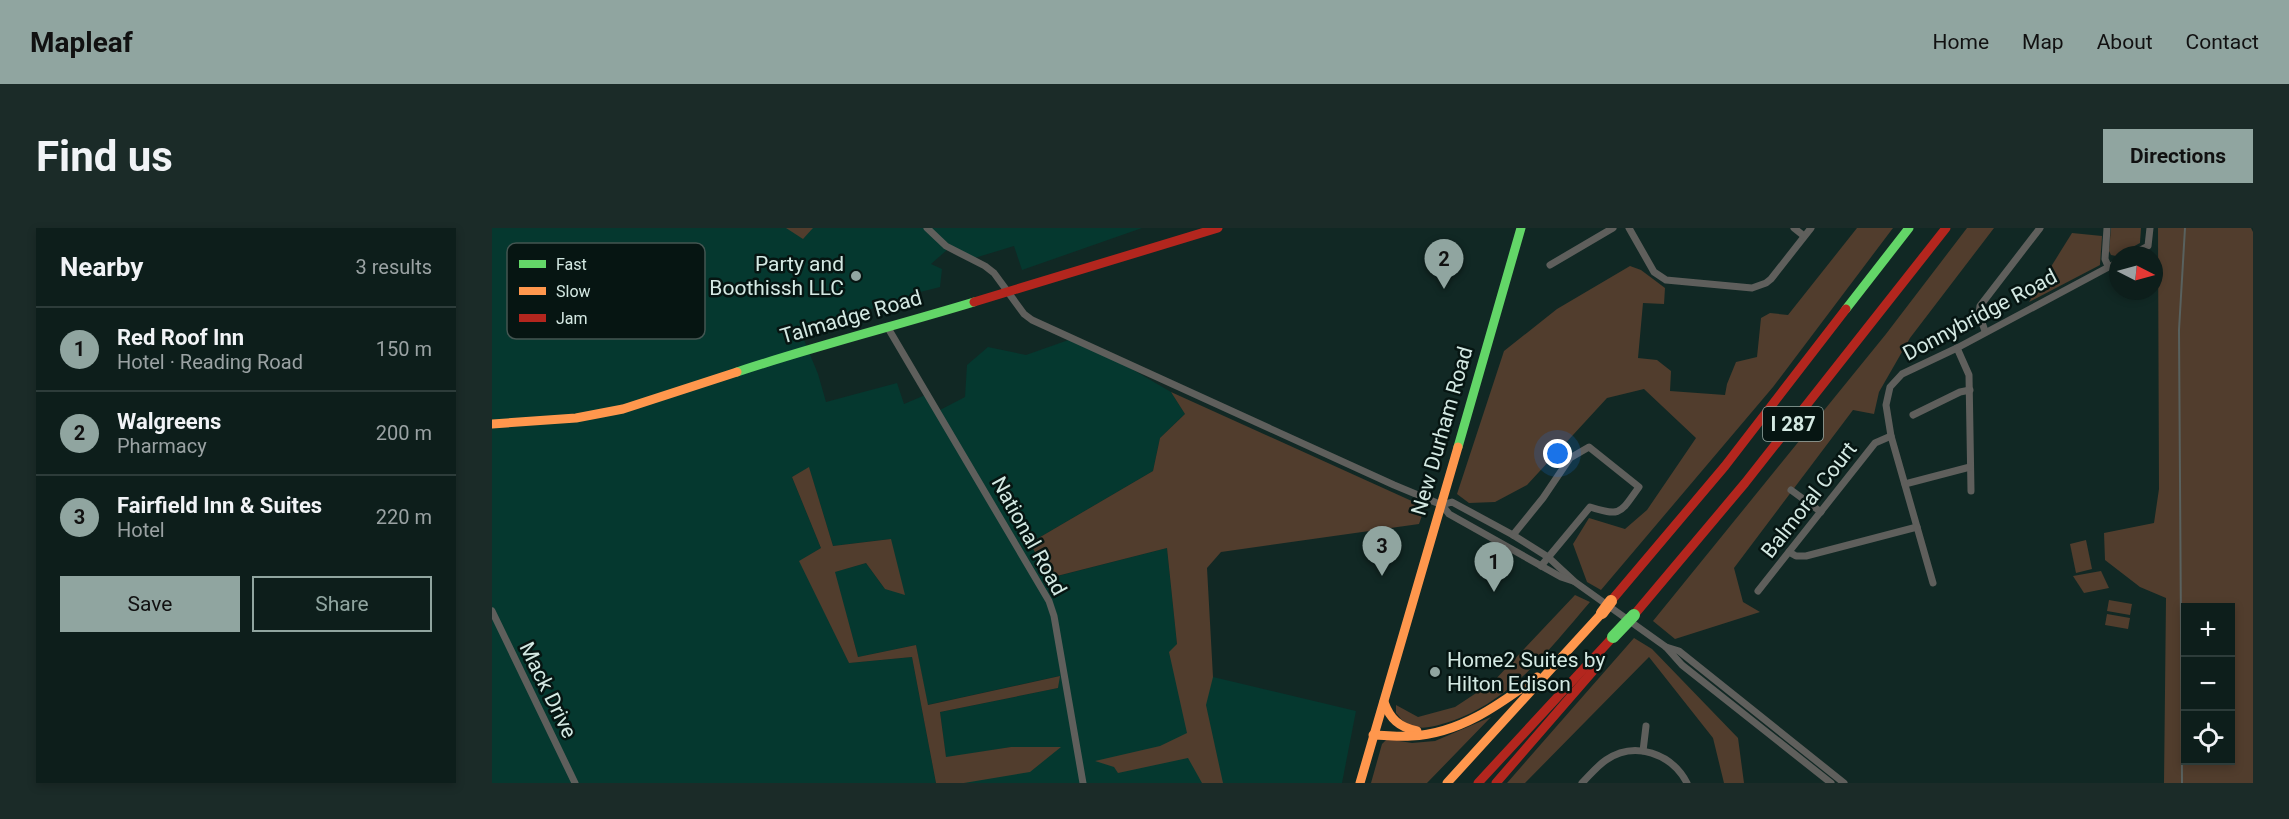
<!DOCTYPE html>
<html lang="en">
<head>
<meta charset="utf-8">
<style>
	body { margin:0; font-family:Roboto,sans-serif; background:#1b2b28; color:#f1f3f6 }
	.controls { position:absolute; right:18px; bottom:18px; display:grid; overflow:hidden; border-radius:0px; box-shadow:0 3px 9px #0003 }
	.controls button { width:54px; height:54px; display:grid; place-items:center; padding:0; border:0; border-bottom:2px solid #2d3c3a; background:#0d1e1b; color:#f1f3f6; font:30px sans-serif }
	.compass { position:absolute; left:1617px; top:18px; width:54px; height:54px; border-radius:50%; background:#0d1e1b; box-shadow:0 3px 9px #0003; rotate:96deg }
	.you { position:absolute; left:1066px; top:226px; width:21px; height:21px; margin:-15px; border:4px solid #fff; border-radius:50%; background:#1a73e8; box-shadow:0 0 0 9px #1a73e833 }
	.badge { display:grid; place-items:center; width:39px; height:39px; border-radius:50%; background:#90a5a0; color:#111; font-size:20px; font-weight:700 }
	.pin { position:absolute; translate:-50% -50px; filter:drop-shadow(0 2px 3px #0008) }
	.pin::after { content:''; position:absolute; top:32px; width:21px; height:18px; background:inherit; clip-path:polygon(0 0,100% 0,50% 100%) }
	.list { margin:0; padding:0; list-style:none }
	h2 { display:flex; justify-content:space-between; align-items:center; height:78px; margin:0; padding:0 24px; font-size:26px }
	h2 small { font-size:20px; font-weight:400; color:#9aa2a3 }
	.list li { display:grid; grid-template-columns:39px 1fr auto; gap:18px; align-items:center; box-sizing:border-box; height:84px; padding:0 24px; border-top:2px solid #2d3c3a }
	.list b { display:block; font-size:22px; white-space:nowrap }
	.list p { margin:0; font-size:20px; white-space:nowrap; color:#9aa2a3 }
	.list em { font-size:20px; font-style:normal; color:#9aa2a3 }
	.actions { display:flex; gap:12px; padding:18px 24px }
	.actions a { flex:1; padding:14px 0; border:2px solid #90a5a0; border-radius:0px; text-align:center; font-size:21px; color:#90a5a0 }
	.actions .main { background:#90a5a0; color:#111 }
	.icon { flex:none; width:33px; height:33px; fill:none; stroke:currentColor; stroke-width:2; stroke-linecap:round; stroke-linejoin:round }
	.map { position:relative; flex:none; width:1761px; height:555px; overflow:hidden; border-radius:0px }
	header { display:flex; align-items:center; gap:36px; box-sizing:border-box; height:84px; padding:0 30px; background:#90a5a0; color:#111 }
	header strong { font-size:28px }
	nav { display:flex; gap:33px; margin-inline-start:auto; font-size:21px }
	.intro { display:flex; align-items:center; justify-content:space-between; box-sizing:border-box; height:144px; padding:0 36px }
	h1 { margin:0; font-size:42px }
	.button { padding:15px 27px; border-radius:0px; background:#90a5a0; color:#111; font-size:21px; font-weight:700 }
	main { display:flex; gap:36px; padding:0 36px }
	aside { flex:1; background:#0d1e1b; border-radius:0px; box-shadow:0 3px 9px #0003 }
	.map>svg:first-child { display:block }
	.built { fill:#05382f }
	.green { fill:#513d2d; fill-rule:evenodd }
	.lines { fill:none; stroke-linecap:round; stroke-linejoin:round }
	.street { stroke:#5f5f5c; stroke-width:7 }
	.fast { stroke:#63d668; stroke-width:9 }
	.slow { stroke:#ff974d; stroke-width:9 }
	.jam { stroke:#b3261e; stroke-width:9 }
	.rail { stroke:#59615e; stroke-width:2 }
	.fast-bridge { stroke:#63d668; stroke-width:12 }
	.slow-bridge { stroke:#ff974d; stroke-width:12 }
	.poi-dot { fill:#90a5a0; stroke:#061512; stroke-width:2 }
	.labels { text-anchor:middle; dominant-baseline:central; stroke-width:5; stroke-linejoin:round; paint-order:stroke }
	.shield { fill:#061512; stroke:#96a9a4; stroke-width:1.5 }
	.shield-label { font-size:20px; font-weight:bold; fill:#d4e9e3 }
	.poi-label { font-size:21px; fill:#d4e9e3; stroke:#061512; text-anchor:end }
	.street-label { font-size:21px; fill:#d4e9e3; stroke:#061512 }
	.key { fill:#061512; stroke:#445551; stroke-width:1.5 }
	.key-label { font-size:16px; fill:#d4e9e3 }
</style>
</head>
<body>
<header>
<strong>Mapleaf</strong>
<nav><a>Home</a><a>Map</a><a>About</a><a>Contact</a></nav>
</header>
<div class="intro"><h1>Find us</h1><a class="button">Directions</a></div>
<main>
<aside>
<h2>Nearby<small>3 results</small></h2>
<ul class="list">
<li><span class="badge">1</span><div><b>Red Roof Inn</b><p>Hotel · Reading Road</p></div><em>150 m</em></li>
<li><span class="badge">2</span><div><b>Walgreens</b><p>Pharmacy</p></div><em>200 m</em></li>
<li><span class="badge">3</span><div><b>Fairfield Inn &amp; Suites</b><p>Hotel</p></div><em>220 m</em></li>
</ul>
<div class="actions"><a class="main">Save</a><a>Share</a></div>
</aside>
<div class="map">
<svg width="1761" height="555" viewBox="0 0 1761 555">
	<rect width="100%" height="100%" fill="#112824"/>
	<path class="built" d="M0,0H650L530,42L522,18L476,32L456,21L439,36L450,41L448,59L420,66L421,78L402,84L399,75L308,102L326,146L334,174L405,155L412,176L438,165L448,182L473,169L475,137L496,119L534,127L585,109L679,164L693,186L668,210L661,243L538,315L558,350L675,320L685,416L721,449L864,483L850,555H472L519,519L454,530L448,484L566,460L567,448L435,477L424,417L366,429L342,344L374,335L393,361L398,311L341,318L317,240L300,249L329,320L308,333L357,435L420,429L444,555H0Z"/>
	<g class="green">
		<path d="M294,0H321L311,11Z"/>
		<path d="M1365,0H1401L1281,159L1109,362L1095,354L1081,316L1097,290L1133,301L1155,282L1204,210L1152,161L1115,170L1035,257L1003,274L977,275L965,266L1012,123L1065,81L1138,38L1149,42L1173,60L1172,76L1151,75L1146,130L1165,132L1179,143L1178,163L1233,167L1235,156L1244,134L1265,129L1269,90L1278,85L1296,87Z"/>
		<path d="M1475,0H1502L1418,110L1387,164L1382,186L1361,182L1242,340L1251,374L1268,384L1183,411L1161,393L1394,106Z"/>
		<path d="M1619,0H1649L1648,15L1624,28L1619,27L1617,23Z"/>
		<path d="M1666,0H1759L1761,4V555H1672L1674,370L1648,359L1613,332L1612,305L1662,295L1667,261ZM1694,380H1738V532H1694Z"/>
		<path d="M1580,5L1610,8L1608,37L1537,74Z"/>
		<path d="M679,164L933,279L927,296L729,324L715,340L721,449L714,477L731,555H710L696,530L626,545L622,539L603,533L668,518L695,505L677,424L685,416L675,320L557,350L538,315L661,243L668,210L693,186Z"/>
		<path d="M317,239L341,318L399,311L413,367L393,361L374,335L343,344L366,429L424,417L436,477L568,448L566,460L448,484L454,529L519,519H569L538,544L472,555H444L420,429L357,435L307,333L329,320L300,249Z"/>
		<path d="M1594,312L1600,341L1584,345L1578,316Z"/>
		<path d="M1609,343L1617,360L1592,365L1581,348Z"/>
		<path d="M1083,367L1098,374C1056,423 1014,479 950,496C937,500 926,502 914,495C910,493 907,488 904,485V477L926,489L963,479L1001,454Z"/>
		<path d="M1617,372L1640,376L1638,387L1615,383Z"/>
		<path d="M1615,386L1638,390L1636,401L1613,397Z"/>
		<path d="M1142,410L1160,421L1246,510L1252,555H1232L1221,510L1157,429L1033,555H1015Z"/>
		<path d="M999,489L935,555H879L890,516L895,511L920,515L943,513Z"/>
	</g>
	<g class="lines">
		<g class="street">
			<path d="M435,0L454,18L493,38L502,45L532,86L540,92L902,257L950,277"/>
			<path d="M1137,0L1162,44L1174,52L1260,60L1274,55L1279,51L1319,0"/>
			<path d="M1302,0L1312,8"/>
			<path d="M1615,0L1613,31L1616,38"/>
			<path d="M1639,27L1656,18L1658,0"/>
			<path d="M1058,37L1121,0"/>
			<path d="M396,100L557,373L562,388L591,555"/>
			<path d="M1493,103L1487,86L1488,78L1548,0"/>
			<path d="M1465,120L1477,147L1479,263"/>
			<path d="M1421,187L1468,164L1478,162"/>
			<path d="M1413,256L1478,239"/>
			<path d="M1299,262L1329,284"/>
			<path d="M950,277L960,274L1021,307L1056,329L1083,354L1174,419L1190,437L1339,555"/>
			<path d="M950,277L957,286L1069,349L1081,353"/>
			<path d="M1021,307L1051,270L1078,230L1097,219L1147,259C1128,285 1130,289 1098,279L1049,338"/>
			<path d="M1297,324L1304,328H1314L1425,299"/>
			<path d="M1441,355L1399,208L1394,177L1398,159L1410,146L1465,120L1626,34"/>
			<path d="M1266,363L1383,215L1399,208"/>
			<path d="M0,383L83,555"/>
			<path d="M1174,419L1187,423L1352,555"/>
			<path d="M1151,523L1154,498"/>
			<path d="M1090,555C1098,547 1105,538 1114,532C1143,512 1180,526 1195,555"/>
		</g>
		<g class="fast">
			<path d="M1354,81L1417,0"/>
			<path d="M245,144C323,118 403,98 482,74"/>
			<path d="M966,219L1029,0"/>
		</g>
		<g class="slow">
			<path d="M0,196L84,190L131,181L245,144"/>
			<path d="M892,474C898,491 907,499 925,503"/>
			<path d="M881,507C894,507 906,509 919,508C967,506 1007,477 1045,449"/>
			<path d="M868,555L966,219"/>
			<path d="M955,555L1110,385"/>
		</g>
		<g class="jam">
			<path d="M482,74L726,0"/>
			<path d="M1119,373L1233,238L1354,81"/>
			<path d="M1142,387L1253,255L1454,0"/>
			<path d="M986,555L1121,409"/>
			<path d="M1004,555L1101,443"/>
		</g>
		<path class="rail" d="M1690,555L1687,102L1693,0"/>
		<path class="fast-bridge" d="M1121,409L1142,387"/>
		<path class="slow-bridge" d="M1110,385L1119,373"/>
	</g>
	<g class="poi-dot">
		<circle cx="364" cy="48" r="6"/>
		<circle cx="943" cy="444" r="6"/>
	</g>
	<g class="labels">
		<rect class="shield" x="1271" y="179" width="60" height="34" rx="4.5"/>
		<g class="shield-label">
			<text x="1301" y="196">I 287</text>
		</g>
		<g class="poi-label">
			<text x="352" y="36">Party and<tspan x="352" dy="24">Boothissh LLC</tspan></text>
			<text x="955" y="432" text-anchor="start">Home2 Suites by<tspan x="955" dy="24">Hilton Edison</tspan></text>
		</g>
		<g class="street-label">
			<text transform="translate(1488 87) rotate(-28)">Donnybridge Road</text>
			<text transform="translate(359 89) rotate(-16)">Talmadge Road</text>
			<text transform="translate(950 203) rotate(-74)">New Durham Road</text>
			<text transform="translate(1317 272) rotate(-52)">Balmoral Court</text>
			<text transform="translate(537 308) rotate(61)">National Road</text>
			<text transform="translate(56 462) rotate(64)">Mack Drive</text>
		</g>
	</g>
	<rect x="15" y="15" width="198" height="96" rx="9" class="key"/>
	<rect x="27" y="32" width="27" height="8" fill="#63d668"/>
	<rect x="27" y="59" width="27" height="8" fill="#ff974d"/>
	<rect x="27" y="86" width="27" height="8" fill="#b3261e"/>
	<g class="key-label">
		<text x="64" y="42">Fast</text>
		<text x="64" y="69">Slow</text>
		<text x="64" y="96">Jam</text>
	</g>
</svg>
<div class="controls">
<button>+</button>
<button>−</button>
<button><svg class="icon" aria-label="locate" viewBox="0 0 24 24"><circle cx="12" cy="12" r="6"/><path d="M12 2v4M12 18v4M2 12h4M18 12h4"/></svg></button>
</div>
<svg class="compass" viewBox="-18 -18 36 36"><path d="M0-13l5 13h-10z" fill="#e53935"/><path d="M0 13l5-13h-10z" fill="#9aa2a3"/></svg>
<div class="you"></div>
<div class="pin badge" style="left:1002px;top:364px">1</div>
<div class="pin badge" style="left:952px;top:61px">2</div>
<div class="pin badge" style="left:890px;top:348px">3</div>
</div>
</main>
</body>
</html>
